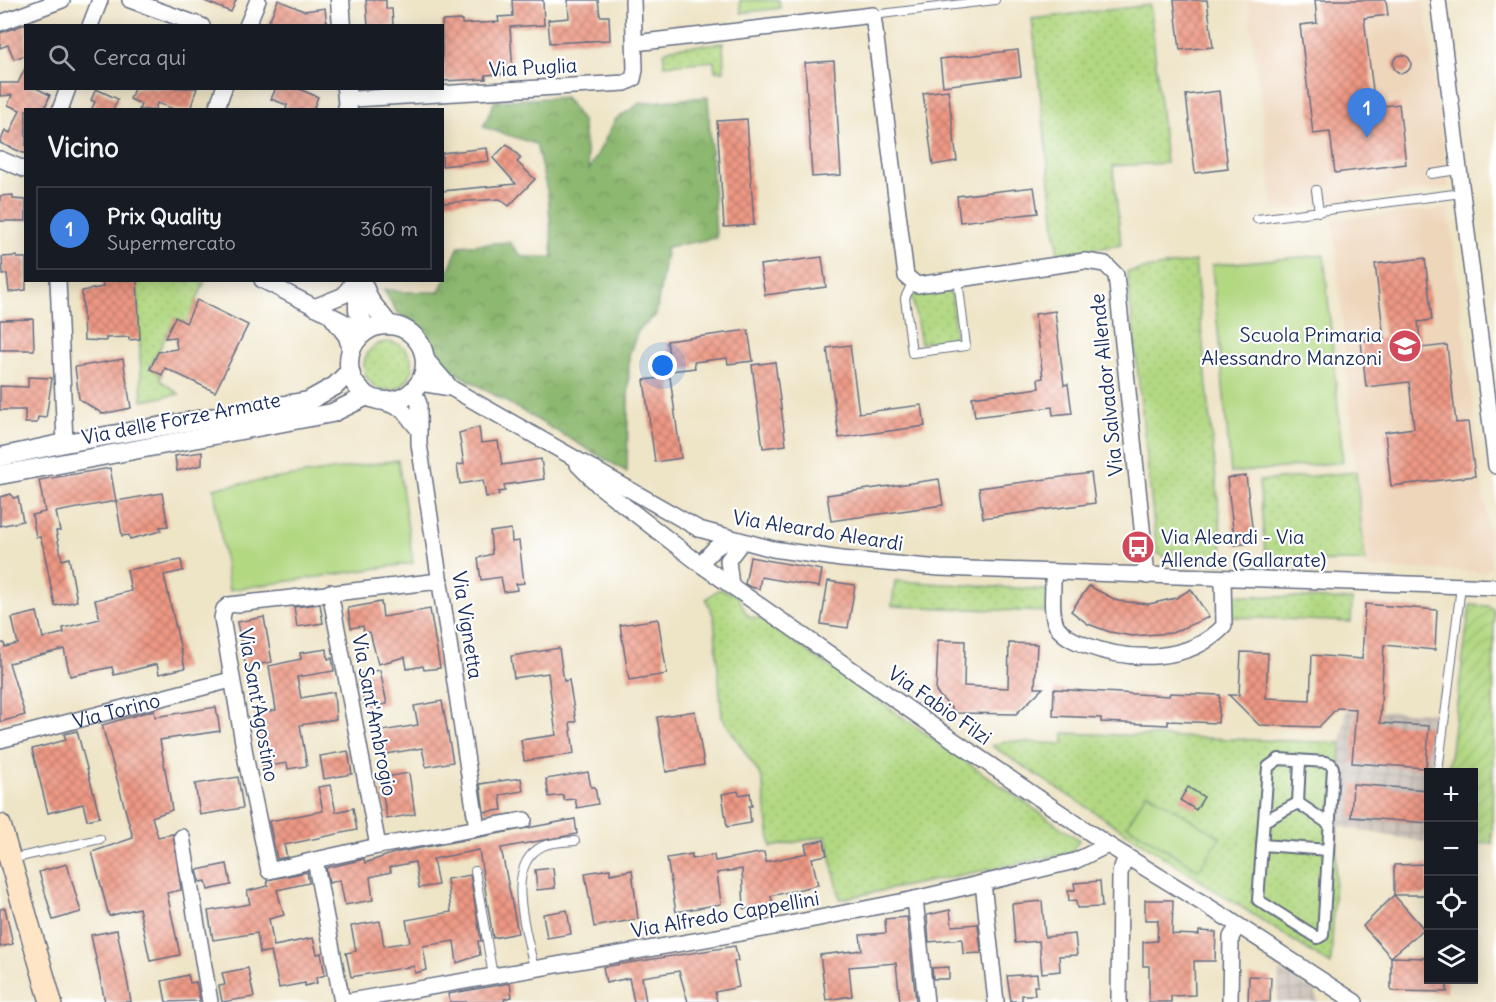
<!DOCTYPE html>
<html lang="it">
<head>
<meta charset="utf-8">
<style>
	body { margin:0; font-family:Delius,sans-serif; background:#20242c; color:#f1f3f6 }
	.controls { position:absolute; right:18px; bottom:18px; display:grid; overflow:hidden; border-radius:0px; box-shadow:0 3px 15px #0003 }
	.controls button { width:54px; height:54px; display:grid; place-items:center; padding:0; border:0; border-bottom:2px solid #363941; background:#171b24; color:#f1f3f6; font:30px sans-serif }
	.you { position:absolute; left:663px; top:366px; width:21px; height:21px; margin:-15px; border:4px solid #fff; border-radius:50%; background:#1a73e8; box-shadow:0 0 0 9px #1a73e833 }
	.badge { display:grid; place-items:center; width:39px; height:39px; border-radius:50%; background:#1a73e8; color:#fff; font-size:20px; font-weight:700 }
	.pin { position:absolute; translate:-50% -50px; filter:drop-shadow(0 2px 3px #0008) }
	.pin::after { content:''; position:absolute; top:32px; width:21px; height:18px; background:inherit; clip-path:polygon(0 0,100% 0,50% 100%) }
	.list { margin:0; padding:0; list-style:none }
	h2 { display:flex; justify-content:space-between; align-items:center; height:78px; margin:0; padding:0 24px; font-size:26px }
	h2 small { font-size:20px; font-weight:400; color:#9ea1a6 }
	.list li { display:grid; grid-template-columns:39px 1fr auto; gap:18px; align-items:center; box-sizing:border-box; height:84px; margin:0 12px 12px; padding:0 12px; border:2px solid #363941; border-radius:0px }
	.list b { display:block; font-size:22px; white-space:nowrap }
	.list p { margin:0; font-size:20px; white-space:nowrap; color:#9ea1a6 }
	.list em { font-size:20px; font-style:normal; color:#9ea1a6 }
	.icon { flex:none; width:33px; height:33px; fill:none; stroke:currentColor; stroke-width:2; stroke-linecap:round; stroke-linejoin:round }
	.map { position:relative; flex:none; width:1496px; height:1002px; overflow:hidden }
	.search { position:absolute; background:#171b24; box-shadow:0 3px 15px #0003; left:24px; top:24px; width:420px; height:66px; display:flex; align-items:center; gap:15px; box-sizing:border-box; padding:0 21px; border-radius:0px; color:#9ea1a6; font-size:22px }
	.panel { position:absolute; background:#171b24; box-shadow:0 3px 15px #0003; left:24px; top:108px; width:420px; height:174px; border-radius:0px }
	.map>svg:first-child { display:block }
	.built { fill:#eed6bb }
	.industrial { fill:url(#industrial-grid) }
	.grass { fill:url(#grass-dots); stroke:#668470; stroke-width:1.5 }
	.forest { fill:url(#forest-crowns); stroke:#547467; stroke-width:1.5 }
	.garden { fill:url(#garden-furrows); stroke:#668470; stroke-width:1.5 }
	.pitch { fill:#b2d882; stroke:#668470; stroke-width:1.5 }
	.building { fill:url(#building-cross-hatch) }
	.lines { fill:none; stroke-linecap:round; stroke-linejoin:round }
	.service-casing { stroke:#656e82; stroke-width:10 }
	.pedestrian-casing { stroke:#656e82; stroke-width:14 }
	.minor-casing { stroke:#656e82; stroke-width:18 }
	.tertiary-casing { stroke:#656e82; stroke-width:21 }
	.secondary-casing { stroke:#656e82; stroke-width:24 }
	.service { stroke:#fff; stroke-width:8 }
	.pedestrian { stroke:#fff; stroke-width:10 }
	.minor { stroke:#fff; stroke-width:15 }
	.tertiary { stroke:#fff; stroke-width:18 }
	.secondary { stroke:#fde5c5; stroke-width:21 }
	.labels { text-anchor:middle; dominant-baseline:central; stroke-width:4.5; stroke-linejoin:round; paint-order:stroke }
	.street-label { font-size:20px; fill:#1b2f5e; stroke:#fff }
	.poi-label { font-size:20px; fill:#1b2f5e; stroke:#fff; text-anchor:end }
</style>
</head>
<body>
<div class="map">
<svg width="1496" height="1002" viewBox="0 0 1496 1002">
	<defs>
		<pattern id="industrial-grid" width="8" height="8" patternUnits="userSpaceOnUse" patternTransform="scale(1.5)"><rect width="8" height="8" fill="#ccc2b9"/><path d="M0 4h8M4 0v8" fill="none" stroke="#afa7a1"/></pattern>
		<pattern id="grass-dots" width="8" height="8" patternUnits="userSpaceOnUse" patternTransform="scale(1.5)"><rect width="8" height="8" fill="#b2d882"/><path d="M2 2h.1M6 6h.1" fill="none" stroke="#98ba73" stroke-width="1.8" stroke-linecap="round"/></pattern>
		<pattern id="forest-crowns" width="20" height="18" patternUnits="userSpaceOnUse" patternTransform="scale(1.5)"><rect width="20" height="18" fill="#8db870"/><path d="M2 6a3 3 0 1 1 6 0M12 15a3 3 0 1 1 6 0" fill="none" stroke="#72965f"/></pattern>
		<pattern id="garden-furrows" width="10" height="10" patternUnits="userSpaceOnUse" patternTransform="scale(1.5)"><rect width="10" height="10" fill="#b2d882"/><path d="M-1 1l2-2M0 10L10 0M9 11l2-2" fill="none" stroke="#98ba73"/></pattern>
		<pattern id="building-cross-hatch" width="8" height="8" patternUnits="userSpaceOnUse" patternTransform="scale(1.5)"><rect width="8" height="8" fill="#ee9883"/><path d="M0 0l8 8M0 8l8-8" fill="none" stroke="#c07c6e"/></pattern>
	</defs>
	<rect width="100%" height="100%" fill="#fff"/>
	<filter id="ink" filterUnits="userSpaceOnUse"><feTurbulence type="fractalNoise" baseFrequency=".0167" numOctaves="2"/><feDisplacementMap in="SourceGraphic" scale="12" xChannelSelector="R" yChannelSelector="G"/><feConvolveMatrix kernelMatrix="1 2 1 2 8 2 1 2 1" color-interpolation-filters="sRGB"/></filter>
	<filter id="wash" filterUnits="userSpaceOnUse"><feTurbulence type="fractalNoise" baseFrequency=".008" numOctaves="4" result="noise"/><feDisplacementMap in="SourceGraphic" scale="24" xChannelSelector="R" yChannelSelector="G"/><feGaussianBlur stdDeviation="1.35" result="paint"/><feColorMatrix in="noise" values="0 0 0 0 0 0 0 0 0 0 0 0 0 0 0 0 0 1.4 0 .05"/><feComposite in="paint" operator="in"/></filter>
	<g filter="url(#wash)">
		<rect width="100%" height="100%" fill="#eee4c6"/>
		<g class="built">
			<path d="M1248,0H1424L1449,187L1274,211Z"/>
			<path d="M1449,208L1492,565L1485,572L1365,568L1333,220Z"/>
		</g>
		<g class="industrial">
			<path d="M1346,710L1435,713L1431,772H1428V843L1337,826L1341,743Z"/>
			<path d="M1279,970L1316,992L1318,1002H1278Z"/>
		</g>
		<g class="grass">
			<path d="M1150,5L1166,163L1113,166L1121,245L1058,254L1032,19Z"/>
			<path d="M723,43L724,71H715L714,61L664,65V53L671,48Z"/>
			<path d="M1195,261L1224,563L1174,561L1157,553L1127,272Z"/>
			<path d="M137,281H205L187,323L175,318L150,368L162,375L160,380L179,394L142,401Z"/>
			<path d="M947,290L952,296L955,334L952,338L921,343L912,296L916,292Z"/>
			<circle cx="388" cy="366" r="24"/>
			<path d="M1356,472L1365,561L1266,562L1259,481Z"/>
			<path d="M895,581L1048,590L1047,612L892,606Z"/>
			<path d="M719,589L737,595L748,616L761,619L1079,840L1071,853L840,899L826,836L771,847L762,778L722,717L714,617L706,599Z"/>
			<path d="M1233,595L1352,600L1351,622L1233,617Z"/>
			<path d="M1064,733L1341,743L1331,965L992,746L1005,741L1064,744Z"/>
		</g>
		<path class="forest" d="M565,97L582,121L589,170L616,119L641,103L708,97L716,238L667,247L656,315L638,331L629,355L627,472L443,365L427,334L397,312L383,289L405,292H439L459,246L509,242L522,257H553L548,195L536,144L483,127L495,101Z"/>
		<path class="garden" d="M1470,605L1488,606L1494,610L1492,843L1474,844V772H1448Z"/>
		<g class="pitch">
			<path d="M740,0H779L780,8L741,13Z"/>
			<path d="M1324,255L1343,462L1231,473L1212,265Z"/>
			<path d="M398,460L413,563L229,590L214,488Z"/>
			<path d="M1147,792L1220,837L1199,870L1127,825Z"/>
		</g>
		<g id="blocks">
			<g class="building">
				<path d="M202,0H236L231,12Z"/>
				<path d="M278,0L304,11L325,8L327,26H267Z"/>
				<path d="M366,0H386V9H392L393,26H368Z"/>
				<path d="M512,0H543L544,25L510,27L513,73L485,75L486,79L442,81V21L462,20V24L499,22L498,17L513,16Z"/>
				<path d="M568,0H598L600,16H609L610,40L550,43L548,20L569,18Z"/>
				<path d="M1174,0H1207L1213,47L1180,50Z"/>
				<path d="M1315,0H1386L1388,15L1364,18L1375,107L1399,104L1406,164L1335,173L1330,132L1313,134L1300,25L1317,23Z"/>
				<path d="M26,24V55L14,59L8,45L0,48V33Z"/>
				<path d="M1018,50L1021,76L943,86L940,59Z"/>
				<circle cx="1402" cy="64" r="9"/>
				<path d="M834,61L841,175L812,177L805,63Z"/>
				<path d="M26,66V88H36L50,95L44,110H26V154L0,143L5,130L10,133L20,110L8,105L12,95L0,96V83H18Z"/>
				<path d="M134,88H197L190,110H176L157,103L155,110H139L141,104L130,99Z"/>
				<path d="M276,88H297L318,97L313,110H286L287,105L271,99Z"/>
				<path d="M96,89L118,99L113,110H91L95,102L91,100Z"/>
				<path d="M948,90L957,161L933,165L923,93Z"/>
				<path d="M1219,91L1228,169L1195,173L1186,95Z"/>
				<path d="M747,119L754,225L724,227L717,121Z"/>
				<path d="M507,144L521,158L517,162L535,179L509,206L500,199L442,203V191L516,184L493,158Z"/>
				<path d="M487,148L489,161L442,166V153Z"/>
				<path d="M1034,187L1038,213L960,222L957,196Z"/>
				<path d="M13,195V199L26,200V221H0V196Z"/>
				<path d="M17,256V258H26V290L9,292L7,274L3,275L2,257Z"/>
				<path d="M822,257L826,287L765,295L760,265Z"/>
				<path d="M1425,258L1432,320L1418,322L1421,348L1447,345L1456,423L1468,422L1475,476L1391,486L1385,432L1414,428L1409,382L1366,387L1361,341L1384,338L1375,264Z"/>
				<path d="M102,280H137L140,339L129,340V337L106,338V341L84,340L82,291L103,287Z"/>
				<path d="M197,300L248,325L215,392L165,368L162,375L150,369L158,352L177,349L175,337L165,338L175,317L186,323Z"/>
				<path d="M1055,311L1064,385L1068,384L1072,413L1053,415L1052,407L975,417L972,397L1039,388L1038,379L1043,378L1035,314Z"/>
				<path d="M33,319L34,350H0V320Z"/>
				<path d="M748,330L753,361L728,364L727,358L694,362L695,368L671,371L667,341Z"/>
				<path d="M850,345L859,413L922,405L925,426L839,438L827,348Z"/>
				<path d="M123,359L131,408L103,414L79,399L75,367Z"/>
				<path d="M775,362L786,445L763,448L752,365Z"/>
				<path d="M28,377L52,378L46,418L38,417L37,423H25V410H0V386L28,387Z"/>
				<path d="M670,377L681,458L655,462L644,380Z"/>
				<path d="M479,427L481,443L498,441L502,465L541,459L544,479L504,485L505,491L498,492L499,495L486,497L483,480L460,484L457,465L464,464L459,433Z"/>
				<path d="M202,452V465L177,471L175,456Z"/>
				<path d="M110,468L116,501L56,512L60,531H56L62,560L69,558L77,601L55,606L43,546L40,537H36L32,515L45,512L39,480Z"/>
				<path d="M1091,473L1095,503L983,518L979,488Z"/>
				<path d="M1246,476L1254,543L1235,545L1227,478Z"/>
				<path d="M939,479L943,505L831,521L827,495Z"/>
				<path d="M162,493L168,526L160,527L161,531L142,536L130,539L129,535L122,536L116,501Z"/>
				<path d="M11,494L13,498L18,497L23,521L0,526V497Z"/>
				<path d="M511,529L512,542L519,541L524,583L516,584L517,590L504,592L501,577L481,580L478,558L492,554L490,532Z"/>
				<path d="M750,557L822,570L819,587L761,577L759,589L750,587L745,584Z"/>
				<path d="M181,560L183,571L164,575L185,668L159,674L157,664L114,675L112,667L70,676L64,649L9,663L25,715L0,722V643H4L5,647L18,644L12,618L37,612L43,638L64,633L63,628L100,619L95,600L131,591L127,570Z"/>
				<path d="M828,581L855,585L848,628L821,624Z"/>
				<path d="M1089,586L1118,601L1149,604L1176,598L1191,589L1209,617L1172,633L1132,636L1110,632L1088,624L1071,611Z"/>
				<path d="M381,602L383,617L430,609L440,668L424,670L423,666L407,669L405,657L378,664L370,632L364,633L363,626L351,628L348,608Z"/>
				<path d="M320,604L323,623L297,627L294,607Z"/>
				<path d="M1365,604L1437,610L1435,650L1384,645L1380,723L1429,726L1426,768L1352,763L1356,709L1337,708L1319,727L1259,725L1229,695H1239L1241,652L1268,653L1266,698L1310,700L1312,655L1362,659Z"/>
				<path d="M264,617L272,662L246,667L237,622Z"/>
				<path d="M658,619L667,674L629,680L620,625Z"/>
				<path d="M938,640L965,641L964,686L1008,688L1009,643L1037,644L1035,688H1043L1016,714L956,713L936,692Z"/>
				<path d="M559,648L564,681L569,680L576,722H570L574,754L524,761L521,740L556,735L548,673L514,678L511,656Z"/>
				<path d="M327,649L328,659L332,658L334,671L297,677L301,698L334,692L336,719L300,725L307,766L288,769L287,763L263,767L254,714L276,710L269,666L301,659L300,653Z"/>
				<path d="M380,670L387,704L365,708L358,674Z"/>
				<path d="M1054,689L1169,696L1170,693L1220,695L1218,723L1168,721V725L1101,722V718L1053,716Z"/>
				<path d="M442,701L453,762L426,767L422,748L380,755L376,732L418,725L414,706Z"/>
				<path d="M216,707L220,731L160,740L172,810L152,817L158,837L173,834L181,890L167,893L180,955L150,961L139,908L109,916L92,852L133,838L102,725L154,710L155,717Z"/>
				<path d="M695,711L704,765L666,772L657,717Z"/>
				<path d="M77,731L100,817L87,820L83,804L48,813L32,749L66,740L64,734Z"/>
				<path d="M348,751L352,774L324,779L320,756Z"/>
				<path d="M588,772L591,787H595L598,804L577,808L575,799L564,800L563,795L549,797L546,779Z"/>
				<path d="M409,773L415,814L387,819L380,778Z"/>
				<path d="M238,777L243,808L200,815L195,784Z"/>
				<path d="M521,778L523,791L500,795L502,810L484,812L480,784Z"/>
				<path d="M1353,784L1428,790V823L1351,817Z"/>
				<path d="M330,785L336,812L353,808L357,830L284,845L287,857L277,859L269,821L323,811L318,787Z"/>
				<path d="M1188,787L1204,797L1196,810L1180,800Z"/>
				<path d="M738,791L739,795L750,793L752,806H749L751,823L727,827L722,794Z"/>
				<path d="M575,819L577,834L501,848L518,933L493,938L479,850L433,859L438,885L419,888L415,862L390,867L391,872L370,877L373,900L345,905L340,880L329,883L326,868L339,865L364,859L365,863L394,853Z"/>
				<path d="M824,840L827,855L812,858L818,885L771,896L773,905L744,909L742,869L717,873L721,904L676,912L667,858L692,854V859L714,855L715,861L764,852L766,862L807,853L805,844Z"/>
				<path d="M67,864L81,912L53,920L39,872Z"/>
				<path d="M227,864L231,885L208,890L206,881L200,882L197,870Z"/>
				<path d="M1428,864V895H1394V865Z"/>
				<path d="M553,868L555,888L537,890L535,870Z"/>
				<path d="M610,869V874L632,870L638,919L594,927L585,873Z"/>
				<path d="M307,872L309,883L277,890L284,915L269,919L274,946L313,938L317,954L321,953L325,975L316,978L317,983L305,986V983L279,988L271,951L260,953L257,933L213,940L208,911L250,904L247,891L268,886L267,880Z"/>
				<path d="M470,875L481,941H478L480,955L457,963L454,941L423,946L427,970L415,973L414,966L351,977L346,953L356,951L351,926L380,921L384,946L410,942L406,920L451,912L447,879Z"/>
				<path d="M1100,881L1102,907L1077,908L1076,900L1069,901L1068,890H1075L1074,883Z"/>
				<path d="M1394,895L1424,929L1391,957L1363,926Z"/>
				<path d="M1145,900H1173L1172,934L1199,935V931L1216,932L1215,961H1194L1195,995L1171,996V1002H1149V966H1143V942L1157,941L1158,920H1145Z"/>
				<path d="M1042,901L1045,937L1075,934L1077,955L1059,956L1060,971L1042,973L1039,941L1015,943L1012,904Z"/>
				<path d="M5,908L13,944L0,947V909Z"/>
				<path d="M567,910L571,934L547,938L543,914Z"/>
				<path d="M950,910L952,926L978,924L981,953L963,954L962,939L929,942L927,915Z"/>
				<path d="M907,917L916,1002H900L896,963L849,967L852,996L826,1000L820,955L862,950L860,935L886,933L885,919Z"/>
				<path d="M117,930L128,985L131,1002H105L91,935Z"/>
				<path d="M735,946L738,961L734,962L739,987L715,992L717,1002H688L679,971L642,977L646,1002H634L629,978L606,983L603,967Z"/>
				<path d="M1391,957L1428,958V980H1447V992L1391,991Z"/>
				<path d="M949,967V979H933L932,968Z"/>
				<path d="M248,968L254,997L222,1002L219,986L225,985L222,973Z"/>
				<path d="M1037,974L1038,986H1034L1035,995H1022V1001H1011L1007,976Z"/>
				<path d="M188,975L190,983L196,982L200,1001L166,1002L162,981Z"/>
				<path d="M1249,976L1271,977L1270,1002H1248Z"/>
				<path d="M510,983L512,997L504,999L505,1002H450L448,994Z"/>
			</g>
		</g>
	</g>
	<g filter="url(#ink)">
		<use href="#blocks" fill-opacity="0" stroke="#656e82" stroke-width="1.5"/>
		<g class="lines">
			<defs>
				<g id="service">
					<path d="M873,15L995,0"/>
					<path d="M1431,174L1458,170"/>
					<path d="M1316,190L1319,212"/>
					<path d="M1257,219L1462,193"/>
					<path d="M913,281L905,298L912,353L966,346L958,279"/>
					<path d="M1438,772L1461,586"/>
					<path d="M11,859L100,839"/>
					<path d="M475,871L493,976"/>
					<path d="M534,969C528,934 502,865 543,846C552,842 565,842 575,841"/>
				</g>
				<g id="pedestrian">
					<path d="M1279,759L1326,762L1331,764L1333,768L1323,935L1318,938L1258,900L1268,767Z"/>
					<path d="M1298,803L1300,761"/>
					<path d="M1264,821L1298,803L1329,824"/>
					<path d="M1262,845L1328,850"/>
				</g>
				<g id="minor">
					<path d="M130,0L202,26"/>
					<path d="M1438,0L1496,466"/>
					<path d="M0,23L62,0"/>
					<path d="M90,26L100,0"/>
					<path d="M247,26L258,0"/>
					<path d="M635,43L873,15L906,276L917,285L1085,261L1105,264L1116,275L1147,576"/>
					<path d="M354,99L625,83L633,79L635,70L633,0"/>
					<path d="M60,110L68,88"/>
					<path d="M216,110L224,88"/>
					<path d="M0,159L26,170"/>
					<path d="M58,280L65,443"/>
					<path d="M262,280L364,332"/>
					<path d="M314,307L344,295L354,280"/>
					<path d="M329,314L346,336L351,351"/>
					<path d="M425,358L451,388"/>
					<path d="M420,383L451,388L699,529L773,549L841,559L940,568L1496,587"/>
					<path d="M414,391L419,404V444L477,828"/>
					<path d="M381,401L402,409L418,429"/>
					<path d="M578,465L598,485L700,564L943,733L1108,845L1230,920L1355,1002"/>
					<path d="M700,564L714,549L729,539"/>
					<path d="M1053,573C1054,588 1049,616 1058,628C1065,637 1075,641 1085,645C1130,662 1189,663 1224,626L1223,579"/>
					<path d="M731,586L728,560L742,542"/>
					<path d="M330,592L378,846"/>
					<path id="s1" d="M0,740L231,680"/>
					<path d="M182,837L210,1002"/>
					<path d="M315,860L269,871L246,760L222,618L224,609L229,605L440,581"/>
					<path d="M983,883L996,1002"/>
					<path d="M915,899L926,1002"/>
					<path d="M342,1002L315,860L378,846L524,820"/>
					<path d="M344,1002L774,927L915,899L1075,861L1108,845"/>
					<path d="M1119,1002L1120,873L1126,856"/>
					<path d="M1230,1002L1231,937L1238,926"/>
				</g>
				<g id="tertiary">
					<path d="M340,0L342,26"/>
					<path d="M346,88L348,110"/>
					<path d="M361,280L370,301L389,325"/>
					<path d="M358,282V310L366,331"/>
					<circle cx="387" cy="363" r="38"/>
					<path d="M0,457L65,443L308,401L335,386L349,372"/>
					<path d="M0,475L332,413L367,396"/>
				</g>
				<path id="secondary" d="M0,825L51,1002"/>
			</defs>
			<use href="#service" class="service-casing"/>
			<use href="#pedestrian" class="pedestrian-casing"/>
			<use href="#minor" class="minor-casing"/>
			<use href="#tertiary" class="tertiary-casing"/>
			<use href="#secondary" class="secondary-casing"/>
			<use href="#service" class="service"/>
			<use href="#pedestrian" class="pedestrian"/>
			<use href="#minor" class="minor"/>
			<use href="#tertiary" class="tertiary"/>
			<use href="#secondary" class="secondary"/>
		</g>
	</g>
	<defs>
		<symbol id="school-disc" viewBox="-11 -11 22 22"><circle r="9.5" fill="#d1495b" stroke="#fff"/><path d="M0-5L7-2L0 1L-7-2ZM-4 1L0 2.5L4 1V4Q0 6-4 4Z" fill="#fff"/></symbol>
		<symbol id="bus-disc" viewBox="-11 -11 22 22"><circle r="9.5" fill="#d1495b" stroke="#fff"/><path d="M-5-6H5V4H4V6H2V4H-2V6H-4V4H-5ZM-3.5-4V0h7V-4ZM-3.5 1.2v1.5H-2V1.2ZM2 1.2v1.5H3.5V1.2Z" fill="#fff"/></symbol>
	</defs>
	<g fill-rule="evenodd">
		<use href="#school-disc" x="1386" y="327" width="38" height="38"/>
		<use href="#bus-disc" x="1119" y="528" width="38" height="38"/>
	</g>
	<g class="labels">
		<g class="street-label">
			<text transform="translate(533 67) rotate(-3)">Via Puglia</text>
			<text transform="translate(1106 385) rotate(-96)">Via Salvador Allende</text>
			<text transform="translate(181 418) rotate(-11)">Via delle Forze Armate</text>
			<text transform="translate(818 530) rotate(9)">Via Aleardo Aleardi</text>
			<text transform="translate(468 625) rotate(81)">Via Vignetta</text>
			<text transform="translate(259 705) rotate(80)">Via Sant'Agostino</text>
			<text transform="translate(940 705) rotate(35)">Via Fabio Filzi</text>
			<text stroke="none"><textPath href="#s1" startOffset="120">Via Torino</textPath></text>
			<text transform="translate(375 715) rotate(79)">Via Sant'Ambrogio</text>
			<text transform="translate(725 914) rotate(-10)">Via Alfredo Cappellini</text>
		</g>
		<g class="poi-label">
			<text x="1382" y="334">Scuola Primaria<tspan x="1382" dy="23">Alessandro Manzoni</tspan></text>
			<text x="1161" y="536" text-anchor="start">Via Aleardi - Via<tspan x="1161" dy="23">Allende (Gallarate)</tspan></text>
		</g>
	</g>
</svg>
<div class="controls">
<button>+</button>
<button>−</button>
<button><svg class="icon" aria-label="locate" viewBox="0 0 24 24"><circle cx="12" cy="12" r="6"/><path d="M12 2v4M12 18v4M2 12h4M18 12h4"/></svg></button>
<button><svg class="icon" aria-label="layers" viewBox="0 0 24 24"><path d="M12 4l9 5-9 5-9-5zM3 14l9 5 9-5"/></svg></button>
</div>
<div class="you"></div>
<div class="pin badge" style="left:1367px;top:138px;background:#3f7fe0">1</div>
<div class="search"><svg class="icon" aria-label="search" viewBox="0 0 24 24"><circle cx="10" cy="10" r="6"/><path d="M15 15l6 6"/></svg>Cerca qui</div>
<section class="panel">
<h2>Vicino<small></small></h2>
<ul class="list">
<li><span class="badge" style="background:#3f7fe0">1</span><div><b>Prix Quality</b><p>Supermercato</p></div><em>360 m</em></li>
</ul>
</section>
</div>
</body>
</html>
